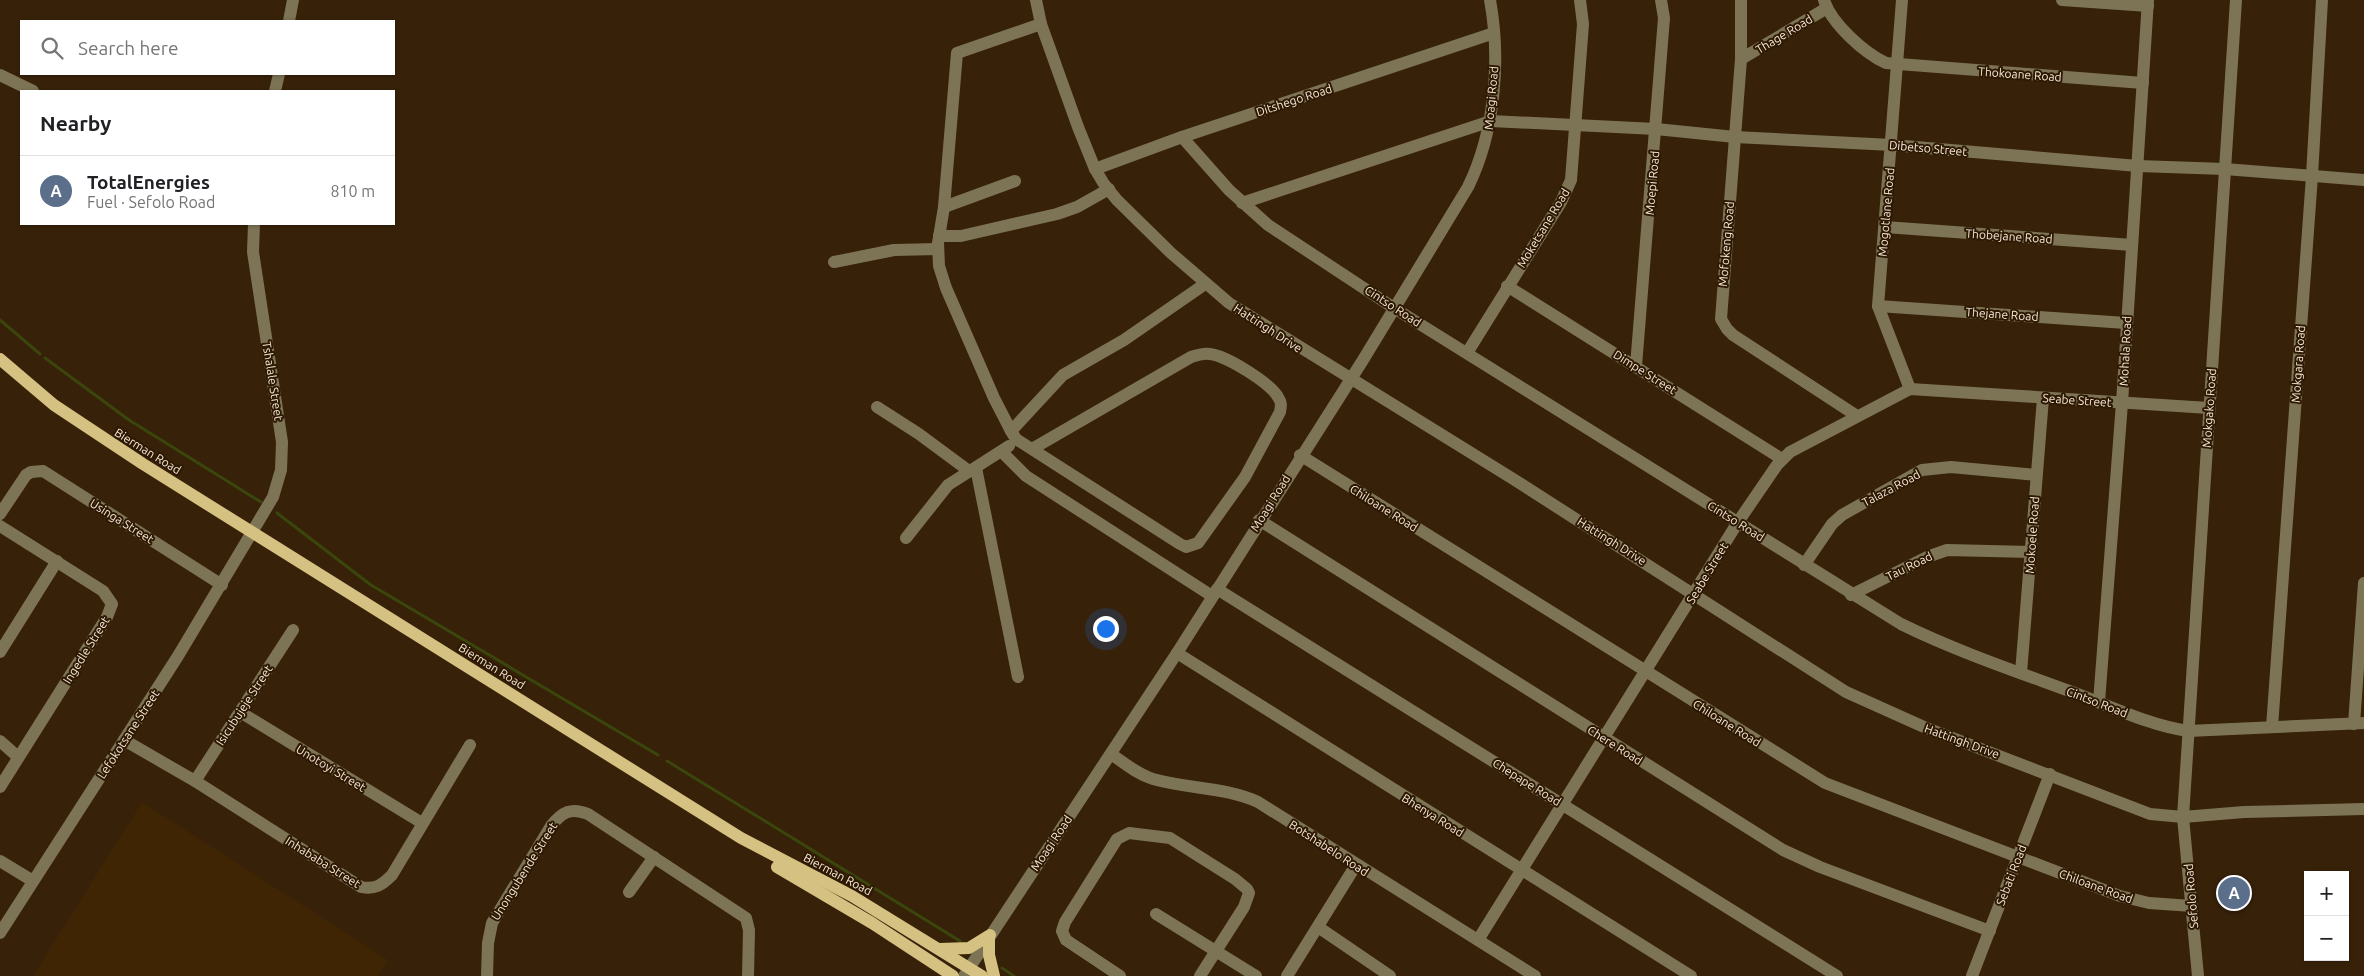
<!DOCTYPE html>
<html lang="en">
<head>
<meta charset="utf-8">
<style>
	body { margin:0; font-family:Ubuntu,sans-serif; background:#f2f2f2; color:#202124 }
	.controls { position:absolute; right:15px; bottom:15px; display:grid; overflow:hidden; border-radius:0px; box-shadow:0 1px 4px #0004 }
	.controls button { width:45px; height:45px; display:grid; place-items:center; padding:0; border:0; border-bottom:1px solid #e0e0e0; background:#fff; color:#202124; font:25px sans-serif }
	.you { position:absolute; left:1105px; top:628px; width:18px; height:18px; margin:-12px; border:4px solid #fff; border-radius:50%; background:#1a73e8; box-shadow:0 0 0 8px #1a73e833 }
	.badge { display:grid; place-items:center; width:32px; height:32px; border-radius:50%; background:#616084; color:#fff; font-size:16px; font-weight:700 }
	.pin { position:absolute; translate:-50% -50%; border:2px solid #fff; box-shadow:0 1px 5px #0006 }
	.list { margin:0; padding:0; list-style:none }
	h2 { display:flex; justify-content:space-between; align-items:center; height:65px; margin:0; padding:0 20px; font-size:21px }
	h2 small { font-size:16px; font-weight:400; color:#757577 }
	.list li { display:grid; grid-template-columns:32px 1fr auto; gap:15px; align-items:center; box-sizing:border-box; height:70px; padding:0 20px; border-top:1px solid #e0e0e0 }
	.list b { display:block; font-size:19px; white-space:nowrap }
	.list p { margin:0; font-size:16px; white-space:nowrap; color:#757577 }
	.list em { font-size:16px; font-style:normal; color:#757577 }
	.icon { flex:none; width:28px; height:28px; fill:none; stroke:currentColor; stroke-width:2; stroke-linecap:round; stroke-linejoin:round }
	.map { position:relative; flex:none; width:2364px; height:976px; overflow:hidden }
	.search { position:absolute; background:#fff; box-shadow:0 1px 4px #0004; left:20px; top:20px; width:375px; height:55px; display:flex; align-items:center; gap:12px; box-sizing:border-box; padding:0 18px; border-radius:0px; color:#757577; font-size:19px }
	.panel { position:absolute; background:#fff; box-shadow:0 1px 4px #0004; left:20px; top:90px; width:375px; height:135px; border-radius:0px }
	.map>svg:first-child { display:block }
	.built { fill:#402505 }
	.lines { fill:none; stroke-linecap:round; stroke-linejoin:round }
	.stream { stroke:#3a460b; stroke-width:3 }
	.minor { stroke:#7d7455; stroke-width:12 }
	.major { stroke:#d5c181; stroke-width:12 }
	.labels { text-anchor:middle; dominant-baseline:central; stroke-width:4; stroke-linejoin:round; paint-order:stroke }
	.street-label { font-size:12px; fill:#f6e7d9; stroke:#2d1801 }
</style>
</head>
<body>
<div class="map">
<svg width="2364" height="976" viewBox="0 0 2364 976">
	<rect width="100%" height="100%" fill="#372109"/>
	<path class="built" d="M142,802L388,960L378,976H33Z"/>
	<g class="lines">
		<g class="stream">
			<path d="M0,320L40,354"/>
			<path d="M45,358L129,420L261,502"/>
			<path d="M277,513L371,585L658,755"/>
			<path d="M667,761L960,941"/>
			<path d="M1002,968L1014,976"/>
		</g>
		<g class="minor">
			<path d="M1036,0L1041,24L1078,127L1095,169L1104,184L1117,200L1171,253L1229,303L1510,477L1846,692L1924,727L2150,814L2183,817L2244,812L2364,809"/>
			<path d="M1741,0V59L1721,319L1727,329L1733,335L1857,416"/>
			<path d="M1824,0C1831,23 1864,53 1886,63L2143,83"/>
			<path d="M1902,0L1878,306L1910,389"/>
			<path d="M2062,0L2148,6"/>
			<path d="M289,21L293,0"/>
			<path d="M1741,59L1827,8"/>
			<path d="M0,75L33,91"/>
			<path d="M275,91L279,74"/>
			<path d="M1182,137L1229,190L1268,225L1394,308L1901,624C1956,651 2015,671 2072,692C2110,706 2148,725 2188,731L2364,723"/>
			<path d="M1095,169L1182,137L1494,33"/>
			<path d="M1242,203L1491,121L1656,129L1735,137L1892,145L2138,166L2225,169L2364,180"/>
			<path d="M944,207L1015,181"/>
			<path d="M1885,227L2132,245"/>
			<path d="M939,236H961L1057,214L1077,207L1109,189"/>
			<path d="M834,262L894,250L938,249"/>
			<path d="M1507,286L1782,459"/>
			<path d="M1878,306L2126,323"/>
			<path d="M1467,353L1561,202L1571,180L1583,24L1580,0"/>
			<path d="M1636,366L1664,18L1661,0"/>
			<path d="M877,407L919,434L969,471"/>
			<path d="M1011,431L994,398L946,288L939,266L938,243L944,207L957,53L1041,24"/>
			<path d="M1032,449L1191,357C1197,355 1203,353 1210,354C1227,356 1270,383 1278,397C1282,403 1281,406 1280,412L1245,477L1198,543L1186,547L1180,544L1016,439L1011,431L1063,375L1124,340L1205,284"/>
			<path d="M1002,452L1026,476L1212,596"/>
			<path d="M1300,455L1825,783L2120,896L2149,903L2192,906"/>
			<path d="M976,468L1018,677"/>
			<path d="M0,514L26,475L31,472L43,471L222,585"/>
			<path d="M1259,520L1783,850L1820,867L1990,931"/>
			<path d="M0,526L103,591L112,604L107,617L0,787"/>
			<path d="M906,538L948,485L1009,446"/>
			<path d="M1804,565L1832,524L1842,515L1922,470L1951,467L2036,475"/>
			<path d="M1217,589L1837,976"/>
			<path d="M1851,595L1927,557L1947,550L2031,552"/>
			<path d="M0,652L57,561"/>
			<path d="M1177,653L1691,976"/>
			<path d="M2021,673L2043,398"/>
			<path d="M2099,702L2122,403L2148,0"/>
			<path d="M240,712L422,823"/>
			<path d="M2354,724L2364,583"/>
			<path d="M2272,727L2312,176L2322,0"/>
			<path d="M124,740L195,781L361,887C375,890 382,885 392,875L470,745"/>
			<path d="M0,741L18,757"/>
			<path d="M1111,754C1124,763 1137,774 1153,779C1188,789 1225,787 1258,802L1535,976"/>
			<path d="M195,781L293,630"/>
			<path d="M0,861L33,881"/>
			<path d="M629,892L654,857"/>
			<path d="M1156,914L1256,976"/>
			<path d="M1318,927L1390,976"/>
			<path d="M0,933L178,656L273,497L281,470L282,442L253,252L254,224"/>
			<path d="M1478,940L1738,522L1777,465L1790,452L1910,389L2209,408"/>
			<path d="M487,976L488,943L492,923L551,826C562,812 571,807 588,814L746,918L749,930L748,976"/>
			<path d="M964,976L1177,653L1363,360L1468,187C1495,132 1501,60 1490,0"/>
			<path d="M1120,976L1066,940L1062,931L1065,922L1117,839L1129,833L1170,838L1235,879L1247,889L1249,893L1244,907L1200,976"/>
			<path d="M1287,976L1356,865"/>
			<path d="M1972,976L2050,774"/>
			<path d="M2198,976L2183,817L2236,0"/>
		</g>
		<g class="major">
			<path d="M0,359L54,405L143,464L741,838L852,896L982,976"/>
			<path d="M777,867L872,923L953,976"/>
			<path d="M989,937V955L994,976"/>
			<path d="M940,949L969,948L990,935"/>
		</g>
	</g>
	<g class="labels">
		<g class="street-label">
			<text transform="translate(1784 34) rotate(-31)">Thage Road</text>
			<text transform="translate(2020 74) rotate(4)">Thokoane Road</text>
			<text transform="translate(1491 98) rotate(-85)">Moagi Road</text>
			<text transform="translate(1294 100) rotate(-18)">Ditshego Road</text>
			<text transform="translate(1928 148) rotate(5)">Dibetso Street</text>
			<text transform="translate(1652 183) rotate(-85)">Moepi Road</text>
			<text transform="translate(1886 212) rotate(-85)">Mogotlane Road</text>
			<text transform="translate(1543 228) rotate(-59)">Moketsane Road</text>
			<text transform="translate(2009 236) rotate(4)">Thobejane Road</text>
			<text transform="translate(1726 244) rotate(-85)">Mofokeng Road</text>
			<text transform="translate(1393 306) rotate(33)">Cintso Road</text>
			<text transform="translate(2002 314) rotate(4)">Thejane Road</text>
			<text transform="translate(1268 328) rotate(33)">Hattingh Drive</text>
			<text transform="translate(2125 351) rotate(-87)">Mohala Road</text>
			<text transform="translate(2298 364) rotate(-86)">Mokgara Road</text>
			<text transform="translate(1645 372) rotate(32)">Dimpe Street</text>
			<text transform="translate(273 381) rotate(81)">Tshalale Street</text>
			<text transform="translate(2077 400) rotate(4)">Seabe Street</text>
			<text transform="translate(2209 408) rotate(-86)">Mokgako Road</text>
			<text transform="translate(148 451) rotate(32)">Bierman Road</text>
			<text transform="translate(1891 488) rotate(-28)">Talaza Road</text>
			<text transform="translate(1270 503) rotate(-58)">Moagi Road</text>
			<text transform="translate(1384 508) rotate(32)">Chiloane Road</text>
			<text transform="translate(122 521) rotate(32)">Usinga Street</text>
			<text transform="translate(1736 521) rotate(32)">Cintso Road</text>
			<text transform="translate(2032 535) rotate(-86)">Mokoele Road</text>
			<text transform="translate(1612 541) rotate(32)">Hattingh Drive</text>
			<text transform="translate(1909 566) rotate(-26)">Tau Road</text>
			<text transform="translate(1707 573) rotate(-59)">Seabe Street</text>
			<text transform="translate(86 650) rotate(-58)">Ingedle Street</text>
			<text transform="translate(492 666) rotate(32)">Bierman Road</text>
			<text transform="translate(2097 702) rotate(21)">Cintso Road</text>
			<text transform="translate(244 705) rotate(-57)">Isicubujeje Street</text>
			<text transform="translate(1727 723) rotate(32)">Chiloane Road</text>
			<text transform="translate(128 734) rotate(-57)">Lefokotsane Street</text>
			<text transform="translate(1962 741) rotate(20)">Hattingh Drive</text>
			<text transform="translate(1615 745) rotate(32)">Chere Road</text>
			<text transform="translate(331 768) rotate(31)">Unotoyi Street</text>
			<text transform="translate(1527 782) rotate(32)">Chepape Road</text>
			<text transform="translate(1433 815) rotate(32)">Bhenya Road</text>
			<text transform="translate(1051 843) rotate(-56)">Moagi Road</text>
			<text transform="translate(1329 848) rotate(33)">Botshabelo Road</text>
			<text transform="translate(323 862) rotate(32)">Inhababa Street</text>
			<text transform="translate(524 871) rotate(-58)">Unongubende Street</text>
			<text transform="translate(838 874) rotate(28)">Bierman Road</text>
			<text transform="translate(2011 875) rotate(-69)">Sebati Road</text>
			<text transform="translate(2096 886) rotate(20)">Chiloane Road</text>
			<text transform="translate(2191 896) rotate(-95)">Sefolo Road</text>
		</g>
	</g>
</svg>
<div class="controls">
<button>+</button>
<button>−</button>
</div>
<div class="you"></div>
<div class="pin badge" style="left:2234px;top:893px;background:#5c6f8a">A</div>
<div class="search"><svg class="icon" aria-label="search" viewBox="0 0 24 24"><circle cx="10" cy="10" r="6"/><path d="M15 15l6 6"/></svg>Search here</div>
<section class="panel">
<h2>Nearby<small></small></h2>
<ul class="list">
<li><span class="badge" style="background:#5c6f8a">A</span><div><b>TotalEnergies</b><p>Fuel · Sefolo Road</p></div><em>810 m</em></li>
</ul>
</section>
</div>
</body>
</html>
